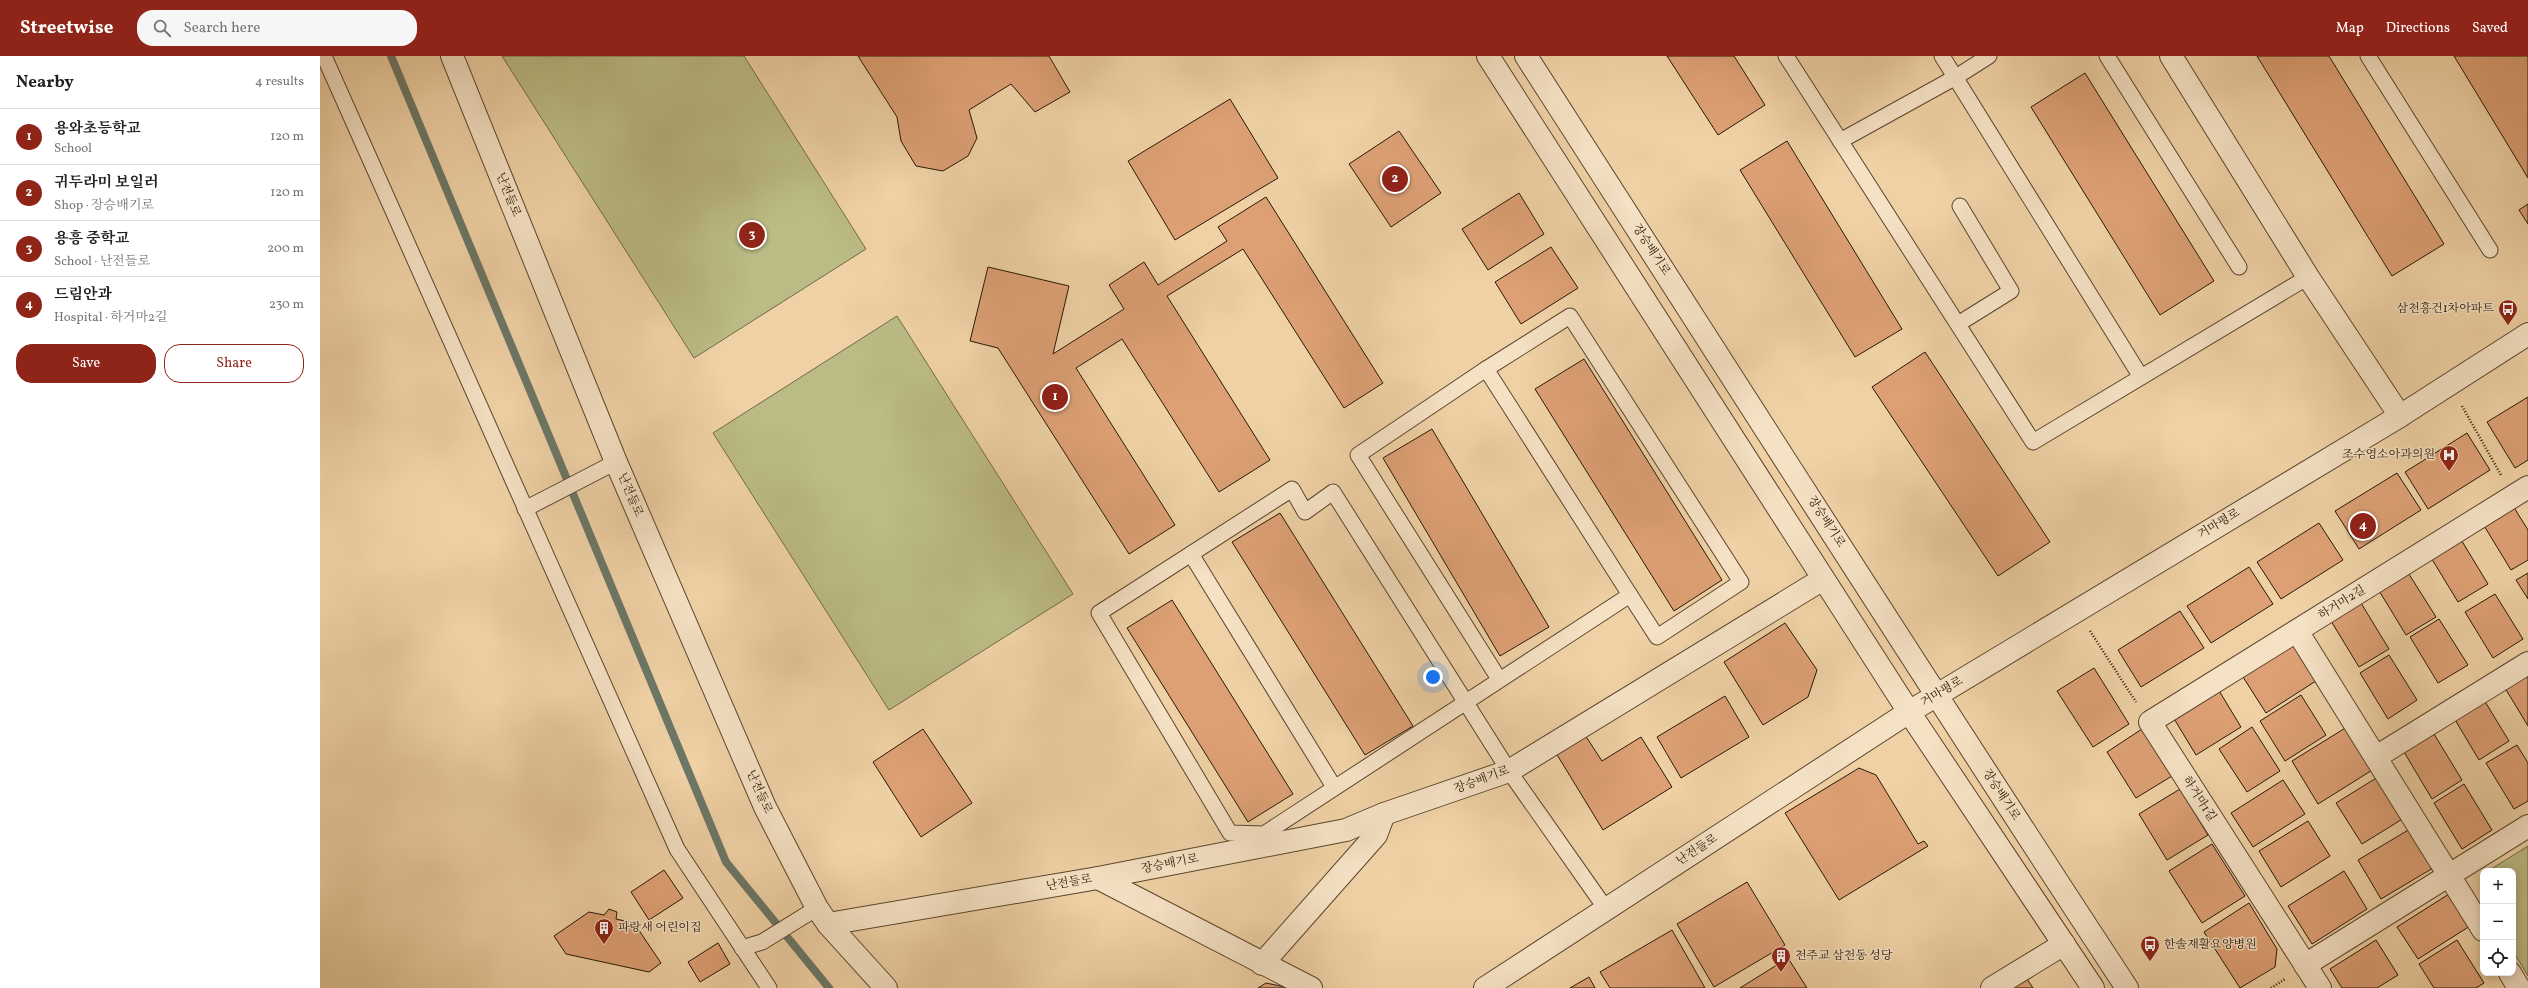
<!DOCTYPE html>
<html lang="en">
<head>
<meta charset="utf-8">
<style>
	body { margin:0; font-family:Vollkorn,"Noto Serif KR",serif; background:#f6f6f6; color:#202124 }
	.controls { position:absolute; right:12px; bottom:12px; display:grid; overflow:hidden; border-radius:8px; box-shadow:0 2px 10px #0003 }
	.controls button { width:36px; height:36px; display:grid; place-items:center; padding:0; border:0; border-bottom:1px solid #e0e0e0; background:#fff; color:#202124; font:20px sans-serif }
	.you { position:absolute; left:1113px; top:621px; width:14px; height:14px; margin:-10px; border:3px solid #fff; border-radius:50%; background:#1a73e8; box-shadow:0 0 0 6px #1a73e833 }
	.badge { display:grid; place-items:center; width:26px; height:26px; border-radius:50%; background:#8f2418; color:#fff; font-size:13px; font-weight:700 }
	.pin { position:absolute; translate:-50% -50%; border:2px solid #fff; box-shadow:0 1px 4px #0006 }
	.list { margin:0; padding:0; list-style:none }
	h2 { display:flex; justify-content:space-between; align-items:center; height:52px; margin:0; padding:0 16px; font-size:17px }
	h2 small { font-size:13px; font-weight:400; color:#757577 }
	.list li { display:grid; grid-template-columns:26px 1fr auto; gap:12px; align-items:center; box-sizing:border-box; height:56px; padding:0 16px; border-top:1px solid #e0e0e0 }
	.list b { display:block; font-size:15px; white-space:nowrap }
	.list p { margin:0; font-size:13px; white-space:nowrap; color:#757577 }
	.list em { font-size:13px; font-style:normal; color:#757577 }
	.actions { display:flex; gap:8px; padding:12px 16px }
	.actions a { flex:1; padding:9px 0; border:1px solid #8f2418; border-radius:16px; text-align:center; font-size:14px; color:#8f2418 }
	.actions .main { background:#8f2418; color:#fff }
	.icon { flex:none; width:22px; height:22px; fill:none; stroke:currentColor; stroke-width:2; stroke-linecap:round; stroke-linejoin:round }
	.map { position:relative; flex:none; width:2208px; height:932px; overflow:hidden }
	header { display:flex; align-items:center; gap:24px; box-sizing:border-box; height:56px; padding:0 20px; background:#8f2418; color:#fff }
	header strong { font-size:19px }
	nav { display:flex; gap:22px; margin-inline-start:auto; font-size:14px }
	.search { width:280px; height:36px; background:#f6f6f6; display:flex; align-items:center; gap:10px; box-sizing:border-box; padding:0 14px; border-radius:16px; color:#757577; font-size:15px }
	main { display:flex }
	aside { flex:1; background:#fff }
	.map>svg:first-child { display:block }
	.green { fill:#bbbb85; stroke:#726a46 }
	.lines { fill:none; stroke-linecap:round; stroke-linejoin:round }
	.stream { stroke:#6c7767; stroke-width:8 }
	.building { fill:#dda075; stroke:#281806 }
	.service-casing { stroke:#5a462e; stroke-width:17 }
	.minor-casing { stroke:#5a462e; stroke-width:24 }
	.tertiary-casing { stroke:#5a462e; stroke-width:24 }
	.path { stroke:#281806; stroke-width:2.5; stroke-dasharray:1 2; stroke-linecap:butt }
	.service { stroke:#f5e1c4; stroke-width:15 }
	.minor { stroke:#f5e1c4; stroke-width:22 }
	.tertiary { stroke:#f5e1c4; stroke-width:22 }
	.labels { text-anchor:middle; dominant-baseline:central; stroke-width:3; stroke-linejoin:round; paint-order:stroke }
	.street-label { font-size:12px; fill:#281806; stroke:#f5e1c4 }
	.poi-label { font-size:12px; fill:#281806; stroke:#f5e1c4; text-anchor:start }
</style>
</head>
<body>
<header>
<strong>Streetwise</strong>
<div class="search"><svg class="icon" aria-label="search" viewBox="0 0 24 24"><circle cx="10" cy="10" r="6"/><path d="M15 15l6 6"/></svg>Search here</div>
<nav><a>Map</a><a>Directions</a><a>Saved</a></nav>
</header>
<main>
<aside>
<h2>Nearby<small>4 results</small></h2>
<ul class="list">
<li><span class="badge">1</span><div><b>용와초등학교</b><p>School</p></div><em>120 m</em></li>
<li><span class="badge">2</span><div><b>귀두라미 보일러</b><p>Shop · 장승배기로</p></div><em>120 m</em></li>
<li><span class="badge">3</span><div><b>용흥 중학교</b><p>School · 난전들로</p></div><em>200 m</em></li>
<li><span class="badge">4</span><div><b>드림안과</b><p>Hospital · 하거마2길</p></div><em>230 m</em></li>
</ul>
<div class="actions"><a class="main">Save</a><a>Share</a></div>
</aside>
<div class="map">
<svg width="2208" height="932" viewBox="0 0 2208 932">
	<rect width="100%" height="100%" fill="#efd1a5"/>
	<filter id="stains"><feTurbulence type="fractalNoise" baseFrequency=".005" numOctaves="4"/><feColorMatrix values="0 0 0 0 .2 0 0 0 0 .09 0 0 0 0 .02 0 0 0 .5 -.17"/></filter>
	<radialGradient id="worn" r=".72"><stop offset=".6" stop-color="#630" stop-opacity="0"/><stop offset="1" stop-color="#630" stop-opacity=".3"/></radialGradient>
	<g class="green">
		<path d="M182,0H424L546,193L374,302Z"/>
		<path d="M577,260L753,538L569,654L393,377Z"/>
		<path d="M2208,790V920L2193,895V815H2168Z"/>
	</g>
	<g class="lines">
		<path class="stream" d="M71,0L406,806L509,932"/>
	</g>
	<g class="building">
		<path d="M538,0H729L750,36L715,56L691,28L649,54L657,82L648,100L623,115L596,110L581,85L577,61Z"/>
		<path d="M1347,0H1414L1445,49L1398,79Z"/>
		<path d="M1937,0H2009L2124,188L2072,220Z"/>
		<path d="M2134,0H2208V122Z"/>
		<path d="M1765,17L1894,225L1840,259L1711,51Z"/>
		<path d="M910,43L958,122L855,184L808,105Z"/>
		<path d="M1079,75L1121,137L1071,171L1029,108Z"/>
		<path d="M1467,85L1582,273L1535,301L1420,114Z"/>
		<path d="M1199,137L1224,178L1168,214L1142,173Z"/>
		<path d="M946,141L1063,327L1024,352L923,193L847,240L950,404L899,436L802,283L756,312L855,469L809,498L678,292L650,285L668,211L749,230L733,298L804,253L789,229L824,206L838,229L907,185L898,171Z"/>
		<path d="M2208,148V168L2199,154Z"/>
		<path d="M1231,191L1258,232L1201,268L1175,226Z"/>
		<path d="M1605,296L1730,486L1678,520L1552,331Z"/>
		<path d="M1264,303L1402,524L1354,555L1215,333Z"/>
		<path d="M2208,341V404L2195,412L2167,366Z"/>
		<path d="M1112,373L1229,571L1180,600L1063,402Z"/>
		<path d="M2147,377L2170,414L2108,453L2085,416Z"/>
		<path d="M2077,417L2101,454L2039,493L2015,455Z"/>
		<path d="M2193,450L2208,474V504L2191,514L2163,468Z"/>
		<path d="M960,457L1093,670L1045,699L912,486Z"/>
		<path d="M1999,467L2023,504L1961,543L1937,506Z"/>
		<path d="M2140,482L2168,528L2138,546L2110,500Z"/>
		<path d="M1929,511L1953,548L1891,587L1867,550Z"/>
		<path d="M2087,515L2116,561L2086,579L2058,533Z"/>
		<path d="M2208,517V543L2196,524Z"/>
		<path d="M2175,538L2203,583L2173,602L2145,556Z"/>
		<path d="M852,544L973,738L928,766L807,572Z"/>
		<path d="M2041,547L2069,593L2039,611L2011,565Z"/>
		<path d="M1860,555L1884,592L1821,631L1798,594Z"/>
		<path d="M2119,563L2148,609L2118,627L2090,581Z"/>
		<path d="M1465,567L1497,614L1488,641L1443,669L1404,606Z"/>
		<path d="M1976,587L1999,623L1946,657L1923,621Z"/>
		<path d="M2069,599L2097,644L2068,663L2040,617Z"/>
		<path d="M2208,611V670L2182,627Z"/>
		<path d="M1774,612L1809,668L1773,691L1737,635Z"/>
		<path d="M1898,633L1921,671L1876,699L1853,661Z"/>
		<path d="M1981,639L2006,679L1965,705L1940,665Z"/>
		<path d="M2161,639L2189,685L2159,704L2131,657Z"/>
		<path d="M1405,640L1429,681L1361,722L1337,681Z"/>
		<path d="M1932,671L1960,715L1927,736L1899,693Z"/>
		<path d="M2027,671L2054,713L1998,748L1972,705Z"/>
		<path d="M603,673L652,747L601,781L553,706Z"/>
		<path d="M1822,673L1852,720L1816,742L1787,696Z"/>
		<path d="M2114,678L2142,724L2112,743L2084,696Z"/>
		<path d="M1265,679L1282,705L1321,681L1352,731L1283,774L1236,697Z"/>
		<path d="M2197,689L2208,707V745L2194,753L2166,707Z"/>
		<path d="M1539,712L1556,719L1598,788L1604,785L1608,790L1519,844L1465,757Z"/>
		<path d="M2058,721L2084,762L2042,788L2016,747Z"/>
		<path d="M1963,724L1985,758L1933,791L1911,757Z"/>
		<path d="M2144,728L2172,774L2142,793L2114,747Z"/>
		<path d="M1860,733L1888,779L1847,804L1819,758Z"/>
		<path d="M1988,765L2010,800L1961,831L1939,795Z"/>
		<path d="M2090,773L2113,812L2061,843L2038,804Z"/>
		<path d="M1892,788L1925,840L1882,867L1849,815Z"/>
		<path d="M344,814L363,842L329,864L311,836Z"/>
		<path d="M2024,815L2047,853L1992,888L1968,850Z"/>
		<path d="M1427,826L1465,889L1394,931L1357,868Z"/>
		<path d="M2129,838L2150,870L2098,903L2077,871Z"/>
		<path d="M1929,847L1957,893L1955,911L1920,932L1884,876Z"/>
		<path d="M289,853L297,856L296,863L314,867L341,907L329,916L246,898L234,880L269,856L284,859Z"/>
		<path d="M1352,874L1385,932H1290L1280,916Z"/>
		<path d="M2056,884L2078,919L2057,932H2022L2010,913Z"/>
		<path d="M2137,884L2164,927L2156,932H2114L2099,908Z"/>
		<path d="M398,887L410,908L380,926L368,906Z"/>
		<path d="M1468,902L1487,932H1420Z"/>
		<path d="M1269,921L1275,932H1250Z"/>
		<path d="M1707,923L1713,932H1693Z"/>
		<path d="M946,927L970,932H938Z"/>
	</g>
	<g class="lines">
		<defs>
			<g id="service">
				<path d="M4,0L357,793L449,932"/>
				<path d="M1466,0L1713,386L1988,221"/>
				<path d="M1622,0L1821,321"/>
				<path d="M1787,0L1919,211"/>
				<path d="M2048,0L2170,194"/>
				<path d="M1520,85L1636,21L1669,0"/>
				<path d="M1638,268L1691,235L1640,150"/>
				<path d="M1166,313L1250,260L1421,526L1337,581L1310,539"/>
				<path d="M205,453L296,406"/>
				<path d="M871,498L1014,731"/>
				<path d="M1179,623L1038,399L1166,313L1310,539L944,778L910,777L779,557L972,433L985,456L1013,436L1189,715L1286,853"/>
				<path d="M422,892L442,886L497,852"/>
			</g>
			<g id="minor">
				<path d="M132,0L296,406L445,751L497,852L508,868L566,932"/>
				<path d="M1851,0L1988,221L2080,360"/>
				<path d="M1977,575L2163,874"/>
				<path d="M2056,701L2208,607"/>
				<path d="M778,822L991,932"/>
				<path d="M508,868L778,822L1026,774L1064,758L1189,715L1503,523"/>
				<path d="M942,908L1056,779L1064,758"/>
				<path d="M1985,909L2208,770"/>
				<path d="M2190,917L2199,932"/>
				<path d="M1165,932L1589,656"/>
				<path d="M1672,932L1744,888"/>
				<path d="M2000,932L1830,666L2208,431"/>
			</g>
			<g id="tertiary">
				<path d="M1168,0L1589,656L1773,932"/>
				<path d="M1206,0C1406,311 1604,623 1807,932"/>
				<path d="M1589,656L2080,360L2208,278"/>
			</g>
		</defs>
		<use href="#service" class="service-casing"/>
		<use href="#minor" class="minor-casing"/>
		<use href="#tertiary" class="tertiary-casing"/>
		<g class="path">
			<path d="M2142,350L2181,419"/>
			<path d="M1770,575L1816,646"/>
			<path d="M1951,932L1965,923"/>
		</g>
		<use href="#service" class="service"/>
		<use href="#minor" class="minor"/>
		<use href="#tertiary" class="tertiary"/>
	</g>
	<defs>
		<symbol id="bus-pin" viewBox="-11 -11 22 30"><path d="M0 17L-7.5 6A9.5 9.5 0 1 1 7.5 6Z" fill="#8f2418" stroke="#f5e1c4"/><path d="M-5-6H5V4H4V6H2V4H-2V6H-4V4H-5ZM-3.5-4V0h7V-4ZM-3.5 1.2v1.5H-2V1.2ZM2 1.2v1.5H3.5V1.2Z" fill="#fff"/></symbol>
		<symbol id="hospital-pin" viewBox="-11 -11 22 30"><path d="M0 17L-7.5 6A9.5 9.5 0 1 1 7.5 6Z" fill="#8f2418" stroke="#f5e1c4"/><path d="M-5-5h3v3.5h4V-5h3V5h-3V1.5h-4V5h-3Z" fill="#fff"/></symbol>
		<symbol id="building-pin" viewBox="-11 -11 22 30"><path d="M0 17L-7.5 6A9.5 9.5 0 1 1 7.5 6Z" fill="#8f2418" stroke="#f5e1c4"/><path d="M-4-6H4V6H1V3H-1V6H-4ZM-2.5-4.3h1.7v1.8h-1.7ZM.8-4.3h1.7v1.8H.8ZM-2.5-1h1.7V.8h-1.7ZM.8-1h1.7V.8H.8Z" fill="#fff"/></symbol>
	</defs>
	<g fill-rule="evenodd">
		<use href="#bus-pin" x="2177" y="242" width="22" height="30"/>
		<use href="#hospital-pin" x="2118" y="388" width="22" height="30"/>
		<use href="#building-pin" x="273" y="861" width="22" height="30"/>
		<use href="#bus-pin" x="1819" y="878" width="22" height="30"/>
		<use href="#building-pin" x="1450" y="889" width="22" height="30"/>
	</g>
	<g class="labels">
		<g class="street-label">
			<text transform="translate(188 139) rotate(68)">난전들로</text>
			<text transform="translate(1331 194) rotate(57)">장승배기로</text>
			<text transform="translate(310 439) rotate(67)">난전들로</text>
			<text transform="translate(1506 466) rotate(57)">장승배기로</text>
			<text transform="translate(1899 468) rotate(-31)">거마평로</text>
			<text transform="translate(2022 547) rotate(-32)">하거마2길</text>
			<text transform="translate(1622 636) rotate(-31)">거마평로</text>
			<text transform="translate(1162 724) rotate(-20)">장승배기로</text>
			<text transform="translate(439 736) rotate(66)">난전들로</text>
			<text transform="translate(1681 739) rotate(57)">장승배기로</text>
			<text transform="translate(1879 743) rotate(57)">하거마1길</text>
			<text transform="translate(1377 794) rotate(-33)">난전들로</text>
			<text transform="translate(850 808) rotate(-11)">장승배기로</text>
			<text transform="translate(749 827) rotate(-10)">난전들로</text>
		</g>
		<g class="poi-label">
			<text x="2174" y="253" text-anchor="end">삼천흥건1차아파트</text>
			<text x="2115" y="399" text-anchor="end">조수영소아과의원</text>
			<text x="298" y="872">파랑새 어린이집</text>
			<text x="1844" y="889">한솔재활요양병원</text>
			<text x="1475" y="900">천주교 삼천동 성당</text>
		</g>
	</g>
	<rect width="100%" height="100%" filter="url(#stains)"/>
	<rect width="100%" height="100%" fill="url(#worn)"/>
</svg>
<div class="controls">
<button>+</button>
<button>−</button>
<button><svg class="icon" aria-label="locate" viewBox="0 0 24 24"><circle cx="12" cy="12" r="6"/><path d="M12 2v4M12 18v4M2 12h4M18 12h4"/></svg></button>
</div>
<div class="you"></div>
<div class="pin badge" style="left:735px;top:341px">1</div>
<div class="pin badge" style="left:1075px;top:123px">2</div>
<div class="pin badge" style="left:432px;top:179px">3</div>
<div class="pin badge" style="left:2043px;top:470px">4</div>
</div>
</main>
</body>
</html>
